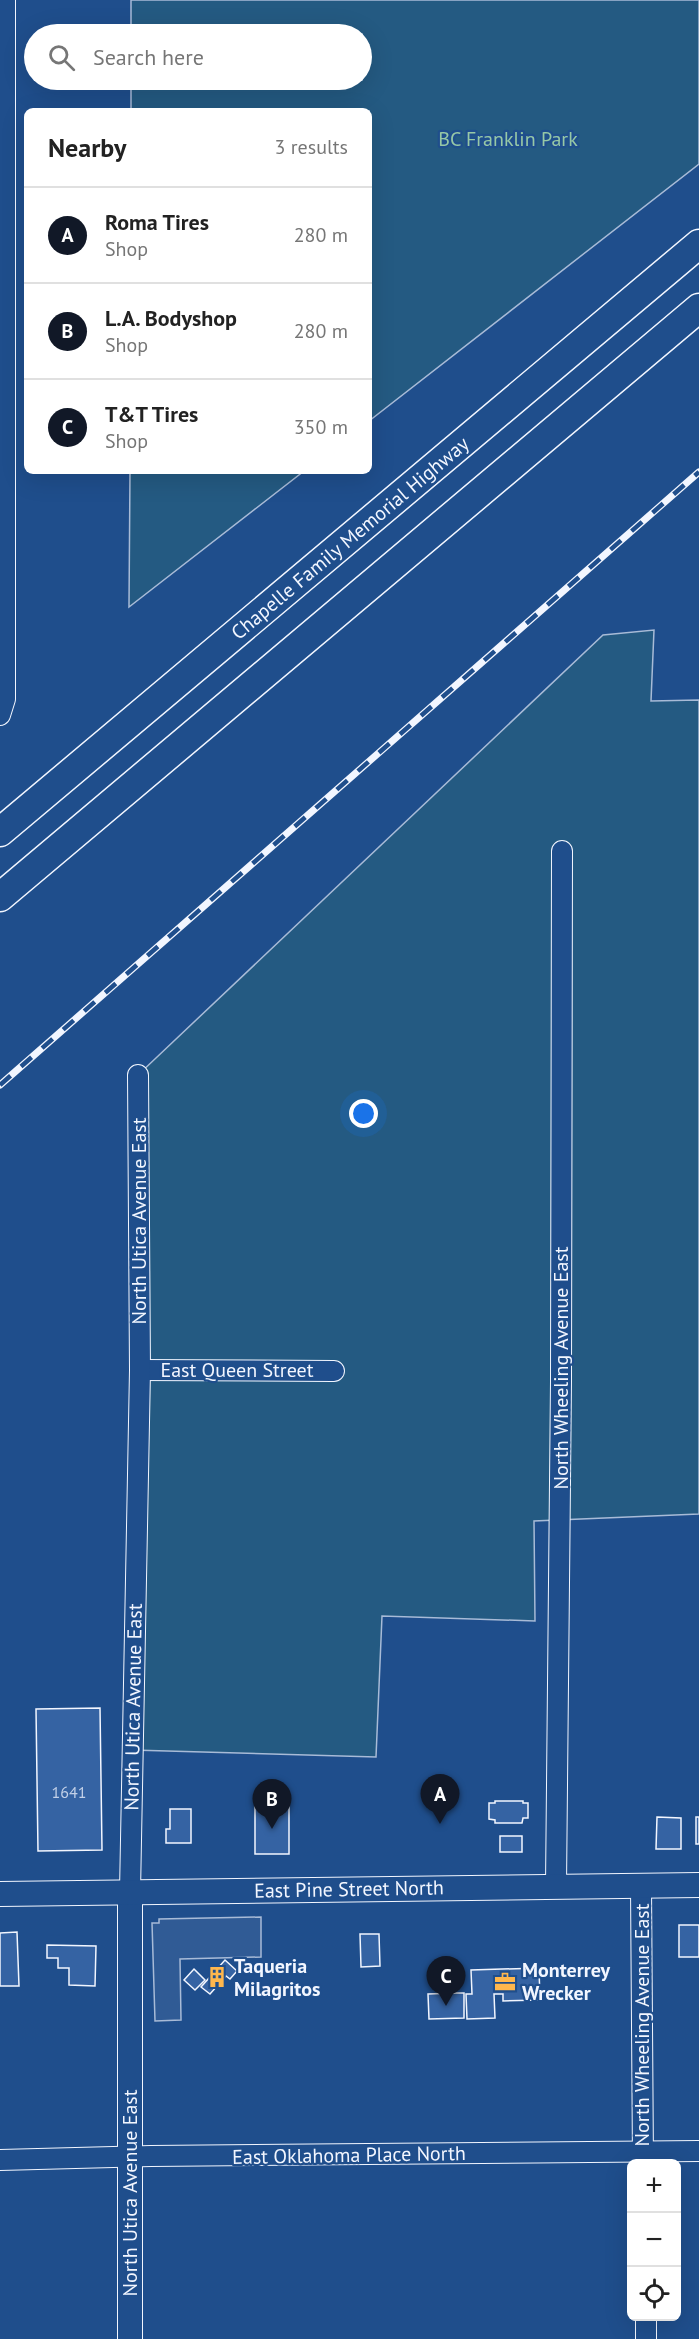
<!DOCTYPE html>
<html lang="en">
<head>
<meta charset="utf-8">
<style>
	body { margin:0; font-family:"PT Sans",sans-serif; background:#f6f6f6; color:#222 }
	.controls { position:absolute; right:18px; bottom:18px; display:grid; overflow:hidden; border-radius:9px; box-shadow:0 6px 24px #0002 }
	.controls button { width:54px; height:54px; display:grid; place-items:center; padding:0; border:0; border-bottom:2px solid #e0e0e0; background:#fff; color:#222; font:30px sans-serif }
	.you { position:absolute; left:364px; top:1114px; width:21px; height:21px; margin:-15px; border:4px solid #fff; border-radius:50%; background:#1a73e8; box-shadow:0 0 0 9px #1a73e833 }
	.badge { display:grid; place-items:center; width:39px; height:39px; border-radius:50%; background:#111827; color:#fff; font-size:20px; font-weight:700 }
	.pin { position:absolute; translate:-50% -50px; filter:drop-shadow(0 2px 3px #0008) }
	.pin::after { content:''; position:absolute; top:32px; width:21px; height:18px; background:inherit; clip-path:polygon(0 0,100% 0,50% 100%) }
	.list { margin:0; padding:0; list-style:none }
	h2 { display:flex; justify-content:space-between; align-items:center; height:78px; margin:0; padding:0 24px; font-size:26px }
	h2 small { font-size:20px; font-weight:400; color:#767676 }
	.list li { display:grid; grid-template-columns:39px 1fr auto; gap:18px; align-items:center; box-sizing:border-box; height:96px; padding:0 24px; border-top:2px solid #e0e0e0 }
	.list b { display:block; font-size:22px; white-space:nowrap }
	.list p { margin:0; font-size:20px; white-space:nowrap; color:#767676 }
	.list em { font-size:20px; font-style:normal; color:#767676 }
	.icon { flex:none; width:33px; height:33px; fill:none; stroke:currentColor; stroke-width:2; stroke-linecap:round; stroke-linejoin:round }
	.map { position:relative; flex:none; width:699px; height:2339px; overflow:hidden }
	.search { position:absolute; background:#fff; box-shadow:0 6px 24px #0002; left:24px; top:24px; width:348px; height:66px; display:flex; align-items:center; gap:15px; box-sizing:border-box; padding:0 21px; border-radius:33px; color:#767676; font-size:22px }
	.panel { position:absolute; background:#fff; box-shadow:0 6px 24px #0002; left:24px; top:108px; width:348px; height:366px; border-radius:9px }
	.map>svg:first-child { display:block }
	.green { fill:#245a82; stroke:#a8bbd7; stroke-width:1.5 }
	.parking { fill:#305b95; stroke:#a8bbd7; stroke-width:1.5 }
	.building { fill:#3563a3; stroke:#f2f6ff; stroke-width:1.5 }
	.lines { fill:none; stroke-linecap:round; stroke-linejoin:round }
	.minor-casing { stroke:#f2f6ff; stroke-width:22 }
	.major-casing { stroke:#f2f6ff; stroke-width:26 }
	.highway-casing { stroke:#f2f6ff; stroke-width:31 }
	.minor { stroke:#1f4e8c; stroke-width:20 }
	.major { stroke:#1f4e8c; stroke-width:24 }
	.highway { stroke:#1f4e8c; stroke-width:28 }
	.rail-casing { stroke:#f2f6ff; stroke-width:7 }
	.rail { stroke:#1f4e8c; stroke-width:4.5; stroke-dasharray:14; stroke-linecap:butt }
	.labels { text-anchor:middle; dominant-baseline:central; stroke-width:4.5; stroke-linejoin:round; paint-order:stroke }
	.number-label { font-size:16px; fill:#c3d1e8 }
	.park-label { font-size:20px; fill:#97c8a6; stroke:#1f4e8c }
	.street-label { font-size:20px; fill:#f2f6ff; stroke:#1f4e8c }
	.poi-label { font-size:20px; font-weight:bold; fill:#f2f6ff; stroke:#1f4e8c; text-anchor:start }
</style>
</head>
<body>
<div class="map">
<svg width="699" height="2339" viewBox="0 0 699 2339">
	<rect width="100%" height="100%" fill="#1f4e8c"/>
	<g class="green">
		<path d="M131,0H699V164L369,421V111H131V80H362V34H131Z"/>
		<path d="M130,471H304L129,607Z"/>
		<path d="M654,630L651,701L699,700V1514L534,1521L535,1621L382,1616L376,1757L132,1750L138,1075L603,635Z"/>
	</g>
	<path class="parking" d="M261,1917V1957L180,1959L181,2020L155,2021L152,1923H159V1919Z"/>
	<g class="building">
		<path d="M100,1708L102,1850L38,1851L36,1709Z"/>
		<path d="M495,1801H523V1803H528V1818H523L522,1823H495V1820L489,1819V1803H495Z"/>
		<path d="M289,1803V1854H255V1804Z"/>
		<path d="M170,1809H191V1843H166V1829H170Z"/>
		<path d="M657,1817L681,1818V1849H656Z"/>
		<rect x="696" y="1817" width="3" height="27"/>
		<rect x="500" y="1836" width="22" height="16"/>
		<rect x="679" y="1925" width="20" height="32"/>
		<path d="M17,1932L19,1986H0V1933Z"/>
		<path d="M360,1934H379L380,1966L361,1967Z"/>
		<path d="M47,1945L96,1946L95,1986L69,1985V1968H58V1958H47Z"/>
		<path d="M225,1960L237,1971L230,1979L226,1976L210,1994L201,1987Z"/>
		<path d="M539,1968L540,2000L503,2001V1994H494L495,2018L467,2019L466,1994H472L471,1970Z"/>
		<path d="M194,1969L205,1980L195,1990L184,1980Z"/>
		<path d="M457,1993H464V2018L429,2019L428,1994Z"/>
	</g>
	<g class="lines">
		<defs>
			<g id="minor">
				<path d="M0,715L5,699V0"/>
				<path d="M140,1370L334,1371"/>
				<path d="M556,1886L561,1381L562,851"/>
				<path d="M641,1886L643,2164"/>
				<path d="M130,1892L140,1370L138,1075"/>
				<path d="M0,2160L151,2156L699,2151"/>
				<path d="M646,2316V2339"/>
			</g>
			<g id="major">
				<path d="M130,1892V2339"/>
				<path d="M0,1894L699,1885"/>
			</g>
			<g id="highway">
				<path d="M0,832L699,244"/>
				<path d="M0,897L699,308"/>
			</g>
		</defs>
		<use href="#minor" class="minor-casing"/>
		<use href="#major" class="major-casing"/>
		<use href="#highway" class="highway-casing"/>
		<use href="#minor" class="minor"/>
		<use href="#major" class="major"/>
		<use href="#highway" class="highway"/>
		<defs>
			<path id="rail" d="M0,1085L699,472"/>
		</defs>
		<use href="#rail" class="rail-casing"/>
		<use href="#rail" class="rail"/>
	</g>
	<defs>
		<symbol id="building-bare" viewBox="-9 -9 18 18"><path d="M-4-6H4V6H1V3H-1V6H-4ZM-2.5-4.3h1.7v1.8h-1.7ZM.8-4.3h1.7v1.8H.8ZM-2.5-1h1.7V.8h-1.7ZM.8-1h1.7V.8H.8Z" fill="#ffb74d" stroke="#1f4e8c" stroke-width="2.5" paint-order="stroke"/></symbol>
		<symbol id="office-bare" viewBox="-9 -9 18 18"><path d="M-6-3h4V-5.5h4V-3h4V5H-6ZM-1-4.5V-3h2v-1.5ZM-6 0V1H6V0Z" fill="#ffb74d" stroke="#1f4e8c" stroke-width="2.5" paint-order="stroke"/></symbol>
	</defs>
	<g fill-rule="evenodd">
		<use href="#building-bare" x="202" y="1962" width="30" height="30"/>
		<use href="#office-bare" x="490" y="1967" width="30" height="30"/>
	</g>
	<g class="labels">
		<g class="number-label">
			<text x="69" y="1792">1641</text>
		</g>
		<g class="park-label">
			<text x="508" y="139">BC Franklin Park</text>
		</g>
		<g class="street-label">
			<text transform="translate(350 538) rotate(-40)">Chapelle Family Memorial Highway</text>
			<text transform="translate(139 1221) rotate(-90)">North Utica Avenue East</text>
			<text transform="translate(561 1368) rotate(-90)">North Wheeling Avenue East</text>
			<text x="237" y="1370">East Queen Street</text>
			<text transform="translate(133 1707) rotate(-89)">North Utica Avenue East</text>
			<text transform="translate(349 1889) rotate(-1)">East Pine Street North</text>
			<text transform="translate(642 2025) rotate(-90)">North Wheeling Avenue East</text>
			<text transform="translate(349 2155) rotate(-1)">East Oklahoma Place North</text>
			<text transform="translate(130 2193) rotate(-90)">North Utica Avenue East</text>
		</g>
		<g class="poi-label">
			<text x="234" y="1966">Taqueria<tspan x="234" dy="23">Milagritos</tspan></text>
			<text x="522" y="1970">Monterrey<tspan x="522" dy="23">Wrecker</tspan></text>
		</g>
	</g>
</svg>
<div class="controls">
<button>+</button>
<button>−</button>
<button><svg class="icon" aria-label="locate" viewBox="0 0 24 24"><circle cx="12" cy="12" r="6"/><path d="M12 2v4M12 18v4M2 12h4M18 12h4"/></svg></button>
</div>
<div class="you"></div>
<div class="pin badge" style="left:440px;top:1824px">A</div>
<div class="pin badge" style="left:272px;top:1829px">B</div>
<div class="pin badge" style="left:446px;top:2006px">C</div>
<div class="search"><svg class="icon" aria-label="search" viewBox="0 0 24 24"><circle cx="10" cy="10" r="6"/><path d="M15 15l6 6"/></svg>Search here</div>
<section class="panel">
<h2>Nearby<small>3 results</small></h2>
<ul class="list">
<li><span class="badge">A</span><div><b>Roma Tires</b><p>Shop</p></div><em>280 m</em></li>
<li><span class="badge">B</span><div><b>L.A. Bodyshop</b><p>Shop</p></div><em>280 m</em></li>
<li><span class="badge">C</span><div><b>T&amp;T Tires</b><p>Shop</p></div><em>350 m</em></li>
</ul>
</section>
</div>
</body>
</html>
